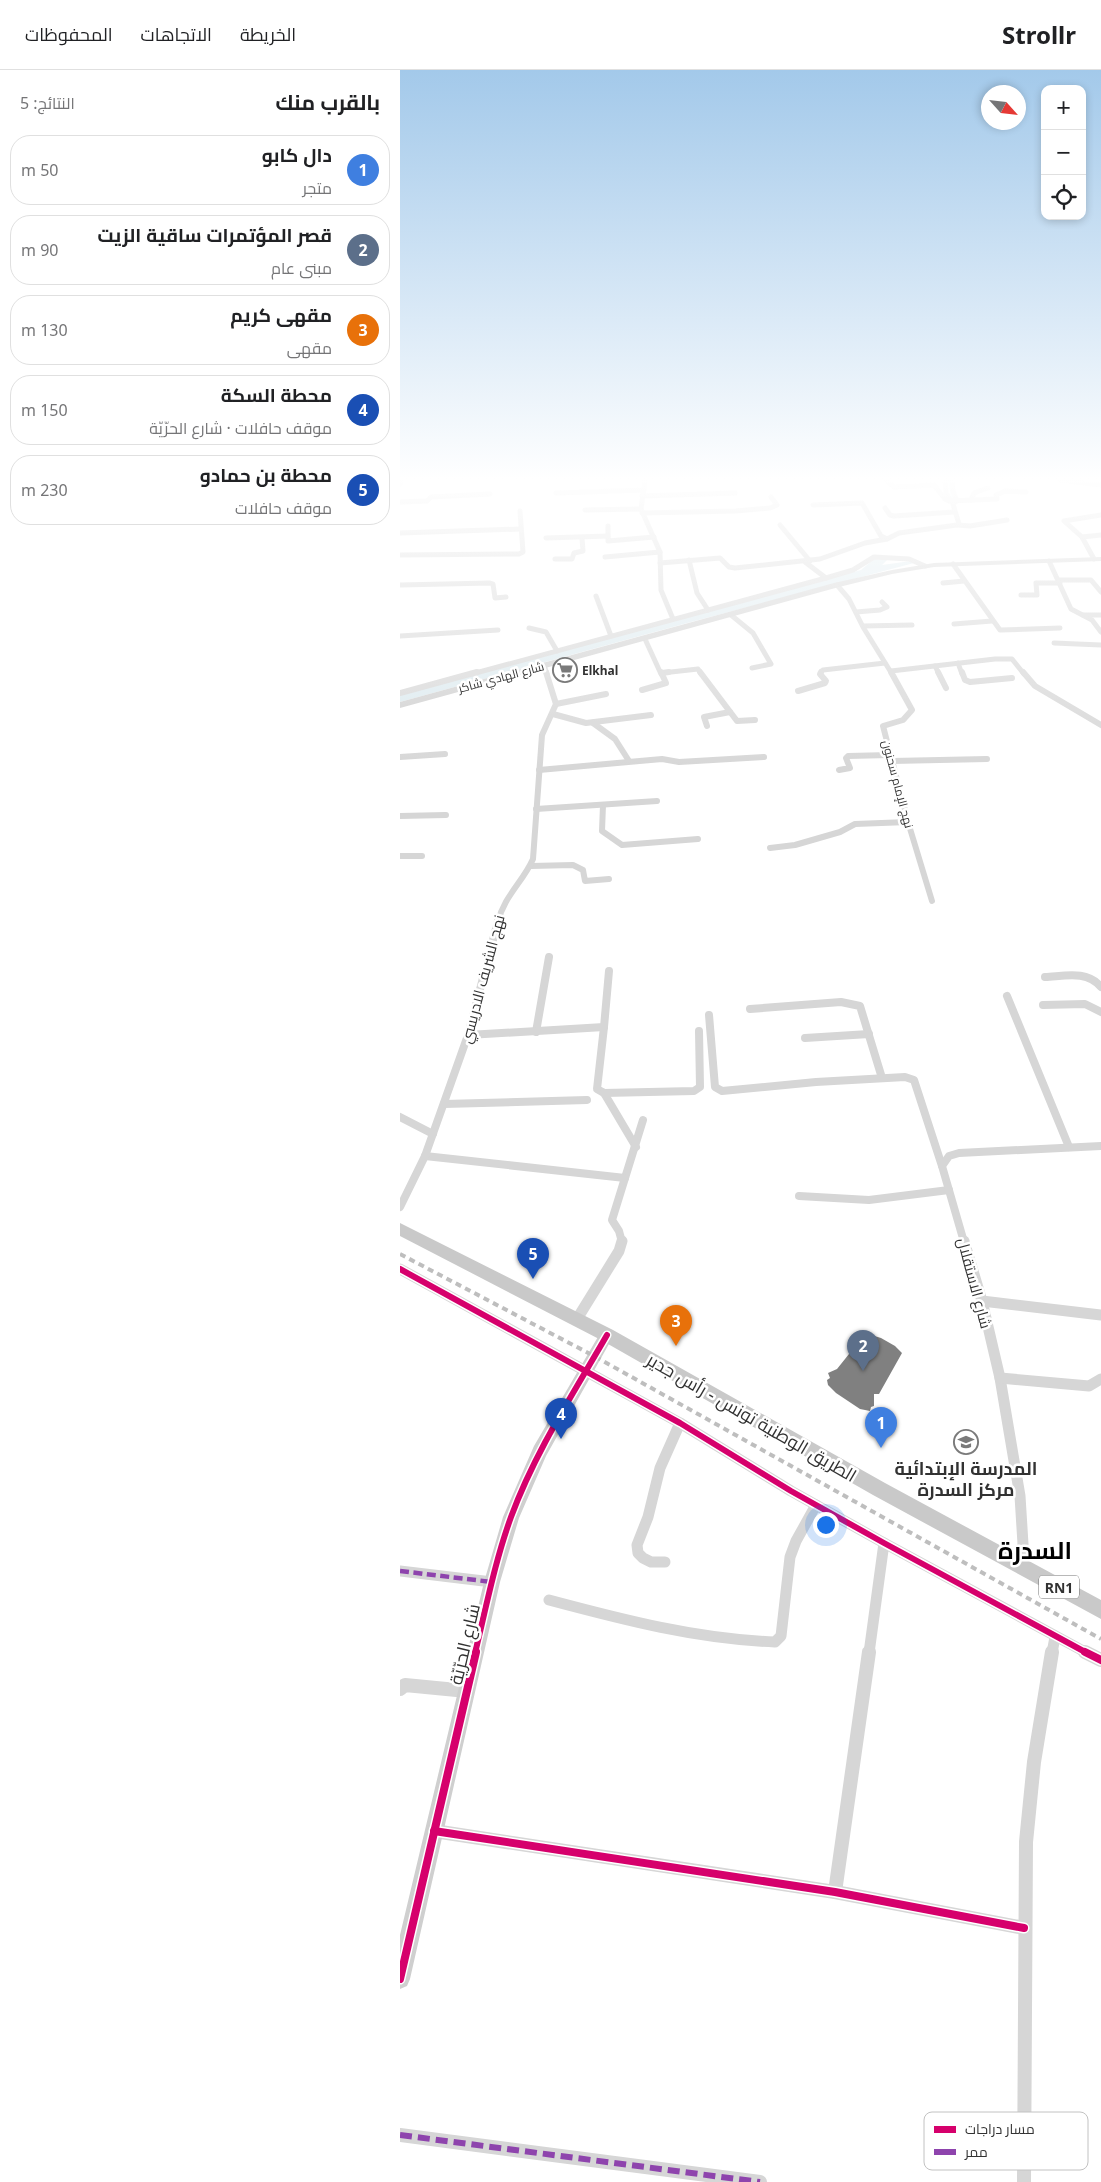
<!DOCTYPE html>
<html lang="ar">
<head>
<meta charset="utf-8">
<style>
	body { margin:0; font-family:"Noto Sans",Cairo,sans-serif; background:#f2f2f2; color:#202124; direction:rtl }
	.controls { position:absolute; right:15px; top:15px; display:grid; overflow:hidden; border-radius:10px; box-shadow:0 2px 8px #0003 }
	.controls button { width:45px; height:45px; display:grid; place-items:center; padding:0; border:0; border-bottom:1px solid #e0e0e0; background:#fff; color:#202124; font:25px sans-serif }
	.compass { position:absolute; left:581px; top:15px; width:45px; height:45px; border-radius:50%; background:#fff; box-shadow:0 2px 8px #0003; rotate:117deg }
	.you { position:absolute; left:425px; top:1454px; width:18px; height:18px; margin:-12px; border:4px solid #fff; border-radius:50%; background:#1a73e8; box-shadow:0 0 0 8px #1a73e833 }
	.badge { display:grid; place-items:center; width:32px; height:32px; border-radius:50%; background:#7c3aed; color:#fff; font-size:16px; font-weight:700 }
	.pin { position:absolute; translate:-50% -41px; filter:drop-shadow(0 1px 2px #0008) }
	.pin::after { content:''; position:absolute; top:26px; width:18px; height:15px; background:inherit; clip-path:polygon(0 0,100% 0,50% 100%) }
	.list { margin:0; padding:0; list-style:none }
	h2 { display:flex; justify-content:space-between; align-items:center; height:65px; margin:0; padding:0 20px; font-size:21px }
	h2 small { font-size:16px; font-weight:400; color:#757577 }
	.list li { display:grid; grid-template-columns:32px 1fr auto; gap:15px; align-items:center; box-sizing:border-box; height:70px; margin:0 10px 10px; padding:0 10px; border:1px solid #e0e0e0; border-radius:20px }
	.list b { display:block; font-size:19px; white-space:nowrap }
	.list p { margin:0; font-size:16px; white-space:nowrap; color:#757577 }
	.list em { font-size:16px; font-style:normal; color:#757577 }
	.icon { flex:none; width:28px; height:28px; fill:none; stroke:currentColor; stroke-width:2; stroke-linecap:round; stroke-linejoin:round }
	.map { position:relative; flex:none; width:701px; height:2112px; overflow:hidden; direction:ltr }
	header { display:flex; align-items:center; gap:30px; box-sizing:border-box; height:70px; padding:0 25px; background:#fff; border-bottom:1px solid #e0e0e0 }
	header strong { font-size:24px }
	nav { display:flex; gap:28px; margin-inline-start:auto; font-size:18px }
	main { display:flex }
	aside { flex:1; background:#fff }
	.map>svg:first-child { display:block }
	.water { fill:#dbe9ee }
	.lines { fill:none; stroke-linecap:round; stroke-linejoin:round }
	.stream { stroke:#dbe9ee; stroke-width:2 }
	.building { fill:#808080 }
	.street-far4 { stroke:#d6d6d6; stroke-width:5 }
	.street-far3 { stroke:#d6d6d6; stroke-width:6 }
	.street-far2 { stroke:#d6d6d6; stroke-width:8 }
	.street-far1 { stroke:#d6d6d6; stroke-width:11 }
	.street { stroke:#d6d6d6; stroke-width:14 }
	.secondary { fill:#cfcfcf; fill-rule:evenodd }
	.primary { fill:#c9c9c9; fill-rule:evenodd }
	.rail { stroke:#bebebe; stroke-width:4; stroke-dasharray:6 4.5; stroke-linecap:butt }
	.quiet-far1 { stroke:#8e44ad; stroke-width:4.5; stroke-dasharray:9 4.5; stroke-linecap:butt }
	.quiet { stroke:#8e44ad; stroke-width:6; stroke-dasharray:12 6; stroke-linecap:butt }
	.cycleway-far1-casing { stroke:#fff; stroke-width:9 }
	.cycleway-casing { stroke:#fff; stroke-width:11 }
	.cycleway-far1 { stroke:#d6006c; stroke-width:6 }
	.cycleway { stroke:#d6006c; stroke-width:8 }
	.labels { text-anchor:middle; dominant-baseline:central; stroke-width:5; stroke-linejoin:round; paint-order:stroke }
	.far-poi-label { font-size:12px; font-weight:bold; fill:#323232; stroke:#fff; text-anchor:start }
	.far-street-label { font-size:12px; fill:#323232; stroke:#fff }
	.shield { fill:#fff; stroke:#707070; stroke-width:1 }
	.shield-label { font-size:14px; font-weight:bold; fill:#323232 }
	.street-label { font-size:15px; fill:#323232; stroke:#fff }
	.near-street-label { font-size:18px; fill:#323232; stroke:#fff }
	.near-poi-label { font-size:18px; font-weight:bold; fill:#323232; stroke:#fff }
	.near-district-label { font-size:24px; font-weight:bold; fill:#000; stroke:#fff }
	.key { fill:#fff; stroke:#c2c2c2; stroke-width:1 }
	.key-label { font-size:14px; fill:#323232 }
</style>
</head>
<body>
<header>
<strong>Strollr</strong>
<nav><a>الخريطة</a><a>الاتجاهات</a><a>المحفوظات</a></nav>
</header>
<main>
<div class="map">
<svg width="701" height="2112" viewBox="0 0 701 2112">
	<rect width="100%" height="100%" fill="#fff"/>
	<path class="water" d="M474,489L487,490L482,495L511,491L514,493L291,552L0,632V624L461,500Z"/>
	<g class="lines">
		<path class="stream" d="M549,410L553,432"/>
	</g>
	<path class="building" d="M468,1264L481,1268L495,1276L502,1283L479,1324H474V1336L471,1337L470,1341L460,1339L436,1323L428,1315L427,1310L430,1308L428,1303L437,1299L461,1269Z"/>
	<g class="lines">
		<g class="street-far4">
			<path d="M245,410L241,439L260,482L261,520L273,549"/>
			<path d="M486,410L494,417L534,415L545,429L549,431L597,429L596,425L605,421L626,422"/>
			<path d="M552,410L553,421L557,431L553,433"/>
			<path d="M660,410L701,415"/>
			<path d="M0,414L2,410"/>
			<path d="M156,423L244,420"/>
			<path d="M242,426L335,423"/>
			<path d="M571,430L574,423L588,418"/>
			<path d="M0,432L27,431L31,427L90,424"/>
			<path d="M413,435L462,433L481,466L487,469"/>
			<path d="M485,438L490,445L494,446L554,442"/>
			<path d="M185,440L241,439"/>
			<path d="M242,443L336,441L370,438L377,435L371,427"/>
			<path d="M380,455L410,491"/>
			<path d="M557,455L570,456L607,450"/>
			<path d="M208,456V471L254,467"/>
			<path d="M0,463L121,459"/>
			<path d="M682,467L701,465"/>
			<path d="M146,468L208,466"/>
			<path d="M0,485L119,484L123,482L120,441"/>
			<path d="M205,487L260,482"/>
			<path d="M155,489H172L174,483L183,481L182,468"/>
			<path d="M694,489L682,467L664,451L701,445"/>
			<path d="M289,490L297,523L308,540"/>
			<path d="M649,491L671,539L692,550L701,562"/>
			<path d="M405,492L426,508"/>
			<path d="M260,493L320,488L329,497L335,498L420,489L465,473L487,469L499,463L557,455L559,454L553,434L546,423L545,410"/>
			<path d="M553,494L600,560L660,558"/>
			<path d="M659,510H691L701,522"/>
			<path d="M543,513L564,511"/>
			<path d="M0,515L90,513L93,514L95,528L106,527"/>
			<path d="M437,515L449,529L463,557L492,604"/>
			<path d="M621,525H637L636,513H660"/>
			<path d="M196,526L211,566"/>
			<path d="M456,542L480,540L487,537L482,532"/>
			<path d="M331,545L353,563L371,594L352,598"/>
			<path d="M683,545H701"/>
			<path d="M554,554L592,551"/>
			<path d="M463,556L512,555"/>
			<path d="M129,558L146,562L157,581"/>
			<path d="M0,566L98,560"/>
			<path d="M245,569L261,604"/>
			<path d="M654,573L701,575"/>
			<path d="M558,593L562,604"/>
			<path d="M144,595L147,604"/>
			<path d="M535,596L539,604"/>
			<path d="M491,601L595,589H612L624,604"/>
			<path d="M262,603L298,599L301,604"/>
			<path d="M72,604L426,508L453,500L474,487L509,489L525,496"/>
			<path d="M420,604L423,600L485,593"/>
		</g>
		<g class="street-far3">
			<path d="M300,602L337,651L355,650"/>
			<path d="M491,602L512,640L503,650L483,656L508,752L532,831"/>
			<path d="M538,602L546,618"/>
			<path d="M562,602L565,610L570,612L612,608"/>
			<path d="M623,602L635,616L701,655"/>
			<path d="M262,603L269,602"/>
			<path d="M242,620L266,613L261,602"/>
			<path d="M398,621L425,613L426,611L420,604L421,602"/>
			<path d="M0,623L77,602"/>
			<path d="M156,634L206,624"/>
			<path d="M153,644L186,653L251,645"/>
			<path d="M193,653L215,669L229,691"/>
			<path d="M307,656L304,647L330,642"/>
			<path d="M0,687L45,684"/>
			<path d="M492,691L587,689"/>
			<path d="M139,700L262,689L279,692L364,687"/>
			<path d="M439,700L450,698L446,688L448,686L490,685"/>
			<path d="M203,735L202,761L222,775L298,769"/>
			<path d="M136,739L257,731"/>
			<path d="M0,746L46,745"/>
			<path d="M370,778L395,775L440,762L455,754L508,752"/>
			<path d="M0,786H22"/>
			<path d="M131,796L173,795L183,800L185,811L209,809"/>
			<path d="M98,852C104,826 123,812 133,789L142,665L156,634L146,602"/>
		</g>
		<g class="street-far2">
			<path d="M645,907C665,906 687,900 701,917"/>
			<path d="M607,926L669,1077"/>
			<path d="M643,935L685,934L701,942"/>
			<path d="M350,939L441,932L460,936L482,1008"/>
			<path d="M309,945L315,1017L322,1021L416,1012L505,1007L514,1010L542,1096"/>
			<path d="M204,957L197,1019L204,1023L294,1021L300,1017L299,961"/>
			<path d="M136,962L149,887"/>
			<path d="M68,965L204,957L209,901"/>
			<path d="M405,968L469,964"/>
			<path d="M204,1023L236,1077"/>
			<path d="M44,1034L187,1030"/>
			<path d="M0,1047L33,1064"/>
			<path d="M25,1086L225,1108L243,1050"/>
			<path d="M399,1126L469,1130L549,1120"/>
			<path d="M0,1137L25,1086L68,965L98,851"/>
			<path d="M222,1172L219,1161L212,1150L225,1108"/>
			<path d="M564,1172L542,1096L549,1086L559,1083L701,1076"/>
		</g>
		<g class="street-far1">
			<path d="M564,1171L582,1231L600,1308L620,1426L623,1474L617,1494"/>
			<path d="M0,1199L280,1353L391,1421L484,1473L687,1583"/>
			<path d="M582,1231L701,1245"/>
			<path d="M177,1249L219,1181L222,1171"/>
			<path d="M600,1308L689,1316L701,1309"/>
			<path d="M265,1492H251L243,1488L238,1483L237,1475L248,1447L260,1398L280,1353"/>
			<path d="M0,1501L92,1512"/>
			<path d="M149,1530C224,1550 297,1569 375,1572L381,1566L390,1487L396,1471L416,1435"/>
			<path d="M469,1583L484,1473"/>
			<path d="M652,1583L655,1567"/>
		</g>
		<g class="street">
			<path d="M685,1582L701,1590"/>
			<path d="M0,1619L5,1615L67,1621"/>
			<path d="M34,1761L435,1822L624,1858"/>
			<path d="M435,1822L469,1582"/>
			<path d="M0,2065L360,2112"/>
			<path d="M624,2112L626,1772L634,1692L652,1582"/>
		</g>
		<g class="secondary">
			<path d="M701,487V491L534,497L492,504L439,517L0,638V632L434,513L492,500L534,493Z"/>
			<path d="M207,1259L212,1260L214,1265L146,1386L119,1448L100,1512L10,1909L7,1916L0,1919V1865L84,1512L103,1447L134,1376L202,1260Z"/>
		</g>
		<path class="primary" d="M0,1153L213,1260L485,1413L701,1530V1549L473,1425L201,1270L0,1166Z"/>
		<path class="rail" d="M0,1184L194,1286L701,1569"/>
		<path class="quiet-far1" d="M0,1501L92,1512"/>
		<path class="quiet" d="M0,2065L360,2112"/>
		<defs>
			<g id="cycleway-far1">
				<path d="M0,1199L280,1353L391,1421L484,1473L687,1583"/>
				<path d="M75,1583C86,1538 95,1491 111,1447C135,1382 173,1324 207,1265"/>
			</g>
			<g id="cycleway">
				<path d="M685,1582L701,1590"/>
				<path d="M34,1761L435,1822L624,1858"/>
				<path d="M0,1909L76,1582"/>
			</g>
		</defs>
		<use href="#cycleway-far1" class="cycleway-far1-casing"/>
		<use href="#cycleway" class="cycleway-casing"/>
		<use href="#cycleway-far1" class="cycleway-far1"/>
		<use href="#cycleway" class="cycleway"/>
	</g>
	<linearGradient id="sky" x2="0" y2="1"><stop stop-color="#a3c9ea"/><stop offset="0.58" stop-color="#fff"/><stop offset="1" stop-color="#fff" stop-opacity="0"/></linearGradient>
	<rect width="701" height="705" fill="url(#sky)"/>
	<defs>
		<symbol id="supermarket-ring" viewBox="-11 -11 22 22"><circle r="9.5" fill="#fff" stroke="#7a7a7a" stroke-width="1.5"/><path d="M-6-5.5h2.5l.6 2H6L4.5 2H-2.5L-4.4-4H-6ZM-1.5 3.2a1.3 1.3 0 1 0 .1 0ZM3 3.2a1.3 1.3 0 1 0 .1 0Z" fill="#7a7a7a"/></symbol>
		<symbol id="school-ring" viewBox="-11 -11 22 22"><circle r="9.5" fill="#fff" stroke="#7a7a7a" stroke-width="1.5"/><path d="M0-5L7-2L0 1L-7-2ZM-4 1L0 2.5L4 1V4Q0 6-4 4Z" fill="#7a7a7a"/></symbol>
	</defs>
	<g fill-rule="evenodd">
		<use href="#supermarket-ring" x="151" y="586" width="28" height="28"/>
		<use href="#school-ring" x="552" y="1358" width="28" height="28"/>
	</g>
	<g class="labels">
		<g class="far-poi-label">
			<text x="182" y="600">Elkhal</text>
		</g>
		<g class="far-street-label">
			<text transform="translate(101 607) rotate(-15)">شارع الهادي شاكر</text>
			<text transform="translate(498 714) rotate(75)">نهج الإمام سحنون</text>
		</g>
		<rect class="shield" x="639" y="1505.5" width="40" height="23" rx="4"/>
		<g class="shield-label">
			<text x="659" y="1517">RN1</text>
		</g>
		<g class="street-label">
			<text transform="translate(82 909) rotate(-75)">نهج الشريف الادريسي</text>
			<text transform="translate(575 1213) rotate(75)">شارع الاستقلال</text>
		</g>
		<g class="near-street-label">
			<text transform="translate(352 1347) rotate(30)">الطريق الوطنية تونس - رأس جدير</text>
			<text transform="translate(64 1574) rotate(-77)">شارع الحرّيّة</text>
		</g>
		<g class="near-poi-label">
			<text x="566" y="1398">المدرسة الإبتدائية<tspan x="566" dy="21">مركز السدرة</tspan></text>
		</g>
		<g class="near-district-label">
			<text x="635" y="1479">السدرة</text>
		</g>
	</g>
	<rect x="524" y="2042" width="164" height="58" rx="8" class="key"/>
	<rect x="534" y="2056" width="22" height="7" fill="#d6006c"/>
	<rect x="534" y="2079" width="22" height="6" fill="#8e44ad"/>
	<g class="key-label">
		<text x="565" y="2064">مسار دراجات</text>
		<text x="565" y="2087">ممر</text>
	</g>
</svg>
<div class="controls">
<button>+</button>
<button>−</button>
<button><svg class="icon" aria-label="locate" viewBox="0 0 24 24"><circle cx="12" cy="12" r="6"/><path d="M12 2v4M12 18v4M2 12h4M18 12h4"/></svg></button>
</div>
<svg class="compass" viewBox="-18 -18 36 36"><path d="M0-13l5 13h-10z" fill="#e53935"/><path d="M0 13l5-13h-10z" fill="#757577"/></svg>
<div class="you"></div>
<div class="pin badge" style="left:481px;top:1378px;background:#3f7fe0">1</div>
<div class="pin badge" style="left:463px;top:1301px;background:#5c6f8a">2</div>
<div class="pin badge" style="left:276px;top:1276px;background:#e8710a">3</div>
<div class="pin badge" style="left:161px;top:1369px;background:#1a4fb4">4</div>
<div class="pin badge" style="left:133px;top:1209px;background:#1a4fb4">5</div>
</div>
<aside>
<h2>بالقرب منك<small>النتائج: 5</small></h2>
<ul class="list">
<li><span class="badge" style="background:#3f7fe0">1</span><div><b>دال كابو</b><p>متجر</p></div><em>50 m</em></li>
<li><span class="badge" style="background:#5c6f8a">2</span><div><b>قصر المؤتمرات ساقية الزيت</b><p>مبنى عام</p></div><em>90 m</em></li>
<li><span class="badge" style="background:#e8710a">3</span><div><b>مقهى كريم</b><p>مقهى</p></div><em>130 m</em></li>
<li><span class="badge" style="background:#1a4fb4">4</span><div><b>محطة السكة</b><p>موقف حافلات · شارع الحرّيّة</p></div><em>150 m</em></li>
<li><span class="badge" style="background:#1a4fb4">5</span><div><b>محطة بن حمادو</b><p>موقف حافلات</p></div><em>230 m</em></li>
</ul>
</aside>
</main>
</body>
</html>
